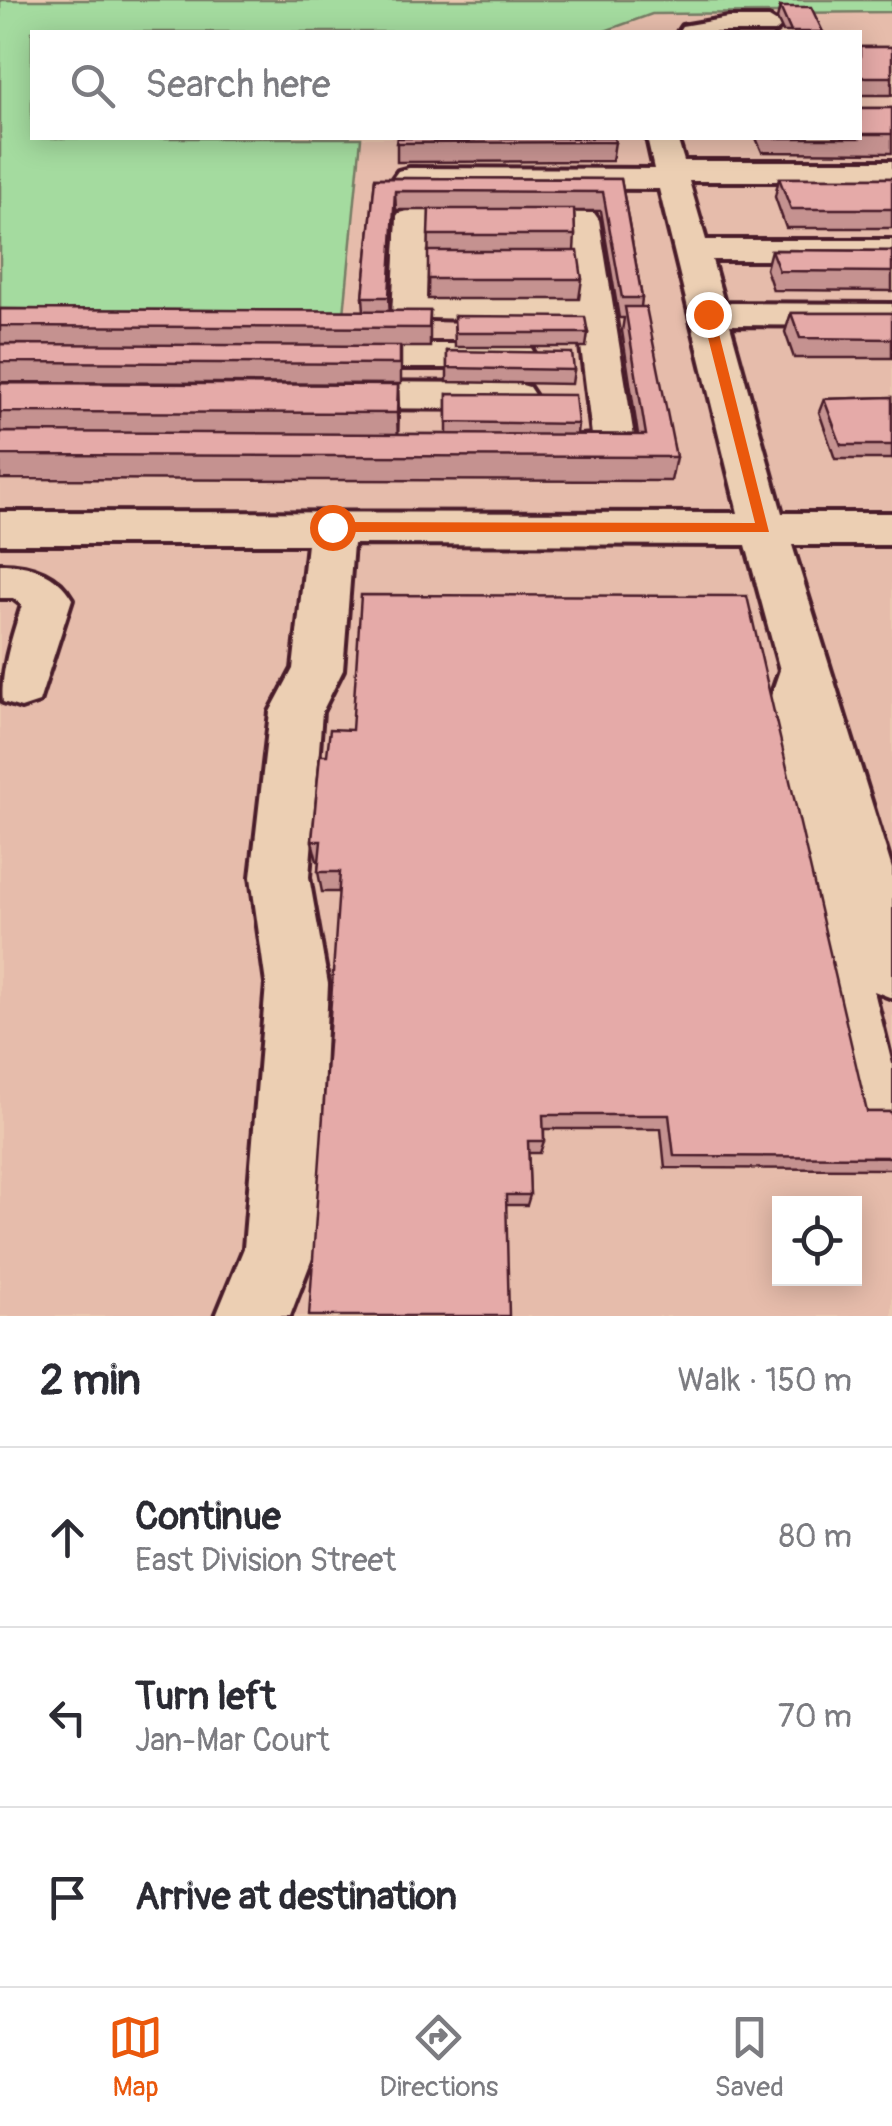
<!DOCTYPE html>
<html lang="en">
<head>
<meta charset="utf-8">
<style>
	body { margin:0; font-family:Pangolin,sans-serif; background:#f7f7f7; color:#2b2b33 }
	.controls { position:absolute; right:30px; bottom:30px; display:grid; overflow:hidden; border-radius:0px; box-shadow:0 5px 25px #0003 }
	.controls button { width:90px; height:90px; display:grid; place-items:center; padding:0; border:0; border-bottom:2px solid #e1e1e2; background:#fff; color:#2b2b33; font:50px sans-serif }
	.stop { position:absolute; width:30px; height:30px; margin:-22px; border:8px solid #ea580c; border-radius:50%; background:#fff }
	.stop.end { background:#ea580c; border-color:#fff; box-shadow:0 2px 10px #0008 }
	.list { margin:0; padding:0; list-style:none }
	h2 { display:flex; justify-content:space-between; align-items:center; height:130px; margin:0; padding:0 40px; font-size:42px }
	h2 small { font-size:32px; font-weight:400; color:#7c7c81 }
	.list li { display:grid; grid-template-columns:65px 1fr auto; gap:30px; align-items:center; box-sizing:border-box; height:180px; padding:0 40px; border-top:2px solid #e1e1e2 }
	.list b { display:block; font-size:38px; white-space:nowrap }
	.list p { margin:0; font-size:32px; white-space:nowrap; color:#7c7c81 }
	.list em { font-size:32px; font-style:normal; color:#7c7c81 }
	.icon { flex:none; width:55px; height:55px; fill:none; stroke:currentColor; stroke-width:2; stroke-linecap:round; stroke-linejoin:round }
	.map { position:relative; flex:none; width:892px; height:1316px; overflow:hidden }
	.search { position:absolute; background:#fff; box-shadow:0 5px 25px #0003; left:30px; right:30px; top:30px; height:110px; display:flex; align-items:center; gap:25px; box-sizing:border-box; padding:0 35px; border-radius:0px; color:#7c7c81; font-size:38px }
	.sheet { height:670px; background:#fff }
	nav { display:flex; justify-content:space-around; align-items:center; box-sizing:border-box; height:140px; border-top:2px solid #e1e1e2; background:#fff; font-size:28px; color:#7c7c81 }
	nav a { display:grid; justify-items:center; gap:5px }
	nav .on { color:#ea580c }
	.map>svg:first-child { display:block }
	.built { fill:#e6bcab; fill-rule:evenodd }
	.green { fill:#a4db9f; stroke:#777d65; stroke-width:2.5 }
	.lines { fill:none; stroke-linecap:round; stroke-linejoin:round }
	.minor-casing { stroke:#4a1f2b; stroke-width:8 }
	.minor { fill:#eccfb3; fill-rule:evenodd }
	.wall { fill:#c59290; stroke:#4a1f2b; stroke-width:2.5 }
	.shaded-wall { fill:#a07776; stroke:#4a1f2b; stroke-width:2.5 }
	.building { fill:#e5aaa8; stroke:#4a1f2b; stroke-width:2.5 }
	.route { fill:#ea580c }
</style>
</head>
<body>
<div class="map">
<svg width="892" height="1316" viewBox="0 0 892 1316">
	<rect width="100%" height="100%" fill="#ebc8b1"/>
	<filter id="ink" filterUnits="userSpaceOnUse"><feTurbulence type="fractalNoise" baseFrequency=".01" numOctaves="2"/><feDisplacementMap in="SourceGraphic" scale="20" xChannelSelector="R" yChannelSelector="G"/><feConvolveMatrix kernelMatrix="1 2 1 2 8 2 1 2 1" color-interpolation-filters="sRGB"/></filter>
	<g filter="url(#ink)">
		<g class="built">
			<path d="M892,12V515L777,514L674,138H860V32H602L652,14Z"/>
			<path d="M361,138H650L743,514H0V323L343,325Z"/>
			<path d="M0,542L892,543V1316H0ZM780,1204H854V1278H780Z"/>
		</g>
		<path class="green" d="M0,0H892V12L652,14L602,32H32V138H361L343,325L0,323Z"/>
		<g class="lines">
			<defs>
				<g id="minor">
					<path d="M728,18H769L782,26L775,32H678L682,26Z"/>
					<path d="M647,138H677L684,161H892V181H689L706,240H892V260H712L724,303L892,304V326L730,325L782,513H892V545H792L892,869V998L874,991L892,1064V1131L869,1140L845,1131L836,1107L759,731L780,670L746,545L353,544L343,670L322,712L309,877L328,984L316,1248L290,1316H216L244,1248L266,984L251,877L270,712L293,669L307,544H0V512L738,513L659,189L409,188L398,185L393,178L398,171L409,168L654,169Z"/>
					<path d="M411,210L594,213L599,220L636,449L630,459C604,466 570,466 544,459L538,449L544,439L592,435L578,322L394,317L389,309L394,220L399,213ZM428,230H566L575,300L426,298Z"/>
					<path d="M332,344H517L531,348L536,356L531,364L517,368H332L318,364L313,356L318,348Z"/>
					<path d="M330,382L515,383L529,387L535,396L529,405L515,409L330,408L316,404L310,395L316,386Z"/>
					<path d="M0,564C29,564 57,572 72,599L39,702L21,708L3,702C0,672 13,634 22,605L13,598H0Z"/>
				</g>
			</defs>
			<use href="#minor" class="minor-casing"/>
			<use href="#minor" class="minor"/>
		</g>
		<g class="wall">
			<path d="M780,7L823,32H783L777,19Z"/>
			<rect x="860" y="47" width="32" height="48"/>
			<path d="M860,108H892V153L762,152L756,138H860Z"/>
			<path d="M397,138L615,142L612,161L397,162Z"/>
			<path d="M375,178L621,179L642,298L641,307L676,457L671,481L0,479V383L398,385V434H447V394L578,424L577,434L638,435L622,331L624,318H619L601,211H574L575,235L574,251L582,279L579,299H428L429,210H396L391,311H430V347H401V384L0,382V309L364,311L363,297Z"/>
			<path d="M779,178H892V228H786L775,197Z"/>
			<path d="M771,250L892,251V291L773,290L766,269Z"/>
			<path d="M791,313H892V358H794L785,332Z"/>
			<path d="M454,316L588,333L586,347H455Z"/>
			<path d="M447,351L574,370L572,384L447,382Z"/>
			<path d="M892,397V459H835L819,412L824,399Z"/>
			<path d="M320,755L867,1112H892V1169L665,1168L661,1129H544V1141L540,1153H528L530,1195L527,1205H506L338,892H322L318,872L319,861H317L312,841Z"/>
		</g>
		<g class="shaded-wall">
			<path d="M395,191L396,210L390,317L389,297Z"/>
			<path d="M398,385L399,409L398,438L397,413Z"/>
		</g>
		<g class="building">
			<path d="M780,7H811L823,32H791Z"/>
			<rect x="860" y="47" width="32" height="30"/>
			<rect x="860" y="108" width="32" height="26"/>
			<path d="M397,138H614L615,142L396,143Z"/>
			<path d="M375,178L621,179L642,298H622L603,192L395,191L389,297H363Z"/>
			<path d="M779,178H892V209H791Z"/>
			<path d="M429,209H574L575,235H428Z"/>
			<path d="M771,250L892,251V272L779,271Z"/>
			<path d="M428,251H578L582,279H428Z"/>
			<path d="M625,307H646L676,457L0,455V432L646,435Z"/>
			<path d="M0,309L430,311L429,328L0,326Z"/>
			<path d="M791,313H892V339L800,338Z"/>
			<path d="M454,316L585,317L588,333H455Z"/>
			<path d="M0,344L400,346V364L0,362Z"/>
			<path d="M447,351L572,353L574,370L447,368Z"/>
			<path d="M0,383L398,385L397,413L0,412Z"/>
			<path d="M447,394L575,395L578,424L447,422Z"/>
			<path d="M892,397V445H841L824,399Z"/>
			<path d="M361,595L747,596L867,1112H892V1157L674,1156L669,1115H543L544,1141H528L530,1195H506L509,1316H309L340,872H318L321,841H312L320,755H327L330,729L352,730Z"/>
		</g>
	</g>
	<path class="route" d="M708,311L714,314L769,532H332L325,527L332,522L755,523L702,314Z"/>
</svg>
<div class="controls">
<button><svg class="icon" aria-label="locate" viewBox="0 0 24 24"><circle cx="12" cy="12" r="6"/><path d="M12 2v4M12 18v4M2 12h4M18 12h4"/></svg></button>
</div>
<div class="stop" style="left:332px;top:527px"></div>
<div class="stop end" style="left:708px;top:314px"></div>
<div class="search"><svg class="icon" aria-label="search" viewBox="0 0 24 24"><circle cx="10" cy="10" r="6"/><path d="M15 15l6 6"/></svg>Search here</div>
</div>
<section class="sheet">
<h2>2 min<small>Walk · 150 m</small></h2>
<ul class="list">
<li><svg class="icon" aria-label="ahead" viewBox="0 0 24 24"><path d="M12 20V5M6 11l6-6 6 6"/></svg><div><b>Continue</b><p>East Division Street</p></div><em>80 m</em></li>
<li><svg class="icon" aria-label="left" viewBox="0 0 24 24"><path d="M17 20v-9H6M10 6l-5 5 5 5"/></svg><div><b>Turn left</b><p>Jan-Mar Court</p></div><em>70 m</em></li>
<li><svg class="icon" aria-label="arrive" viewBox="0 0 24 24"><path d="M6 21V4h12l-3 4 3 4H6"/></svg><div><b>Arrive at destination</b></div></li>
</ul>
</section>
<nav>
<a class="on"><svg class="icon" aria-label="map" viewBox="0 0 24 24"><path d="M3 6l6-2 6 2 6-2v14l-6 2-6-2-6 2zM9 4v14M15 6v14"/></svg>Map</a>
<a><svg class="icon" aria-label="directions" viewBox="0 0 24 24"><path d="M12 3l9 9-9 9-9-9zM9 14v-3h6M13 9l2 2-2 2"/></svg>Directions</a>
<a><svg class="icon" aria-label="saved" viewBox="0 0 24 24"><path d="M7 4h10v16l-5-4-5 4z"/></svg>Saved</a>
</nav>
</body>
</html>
